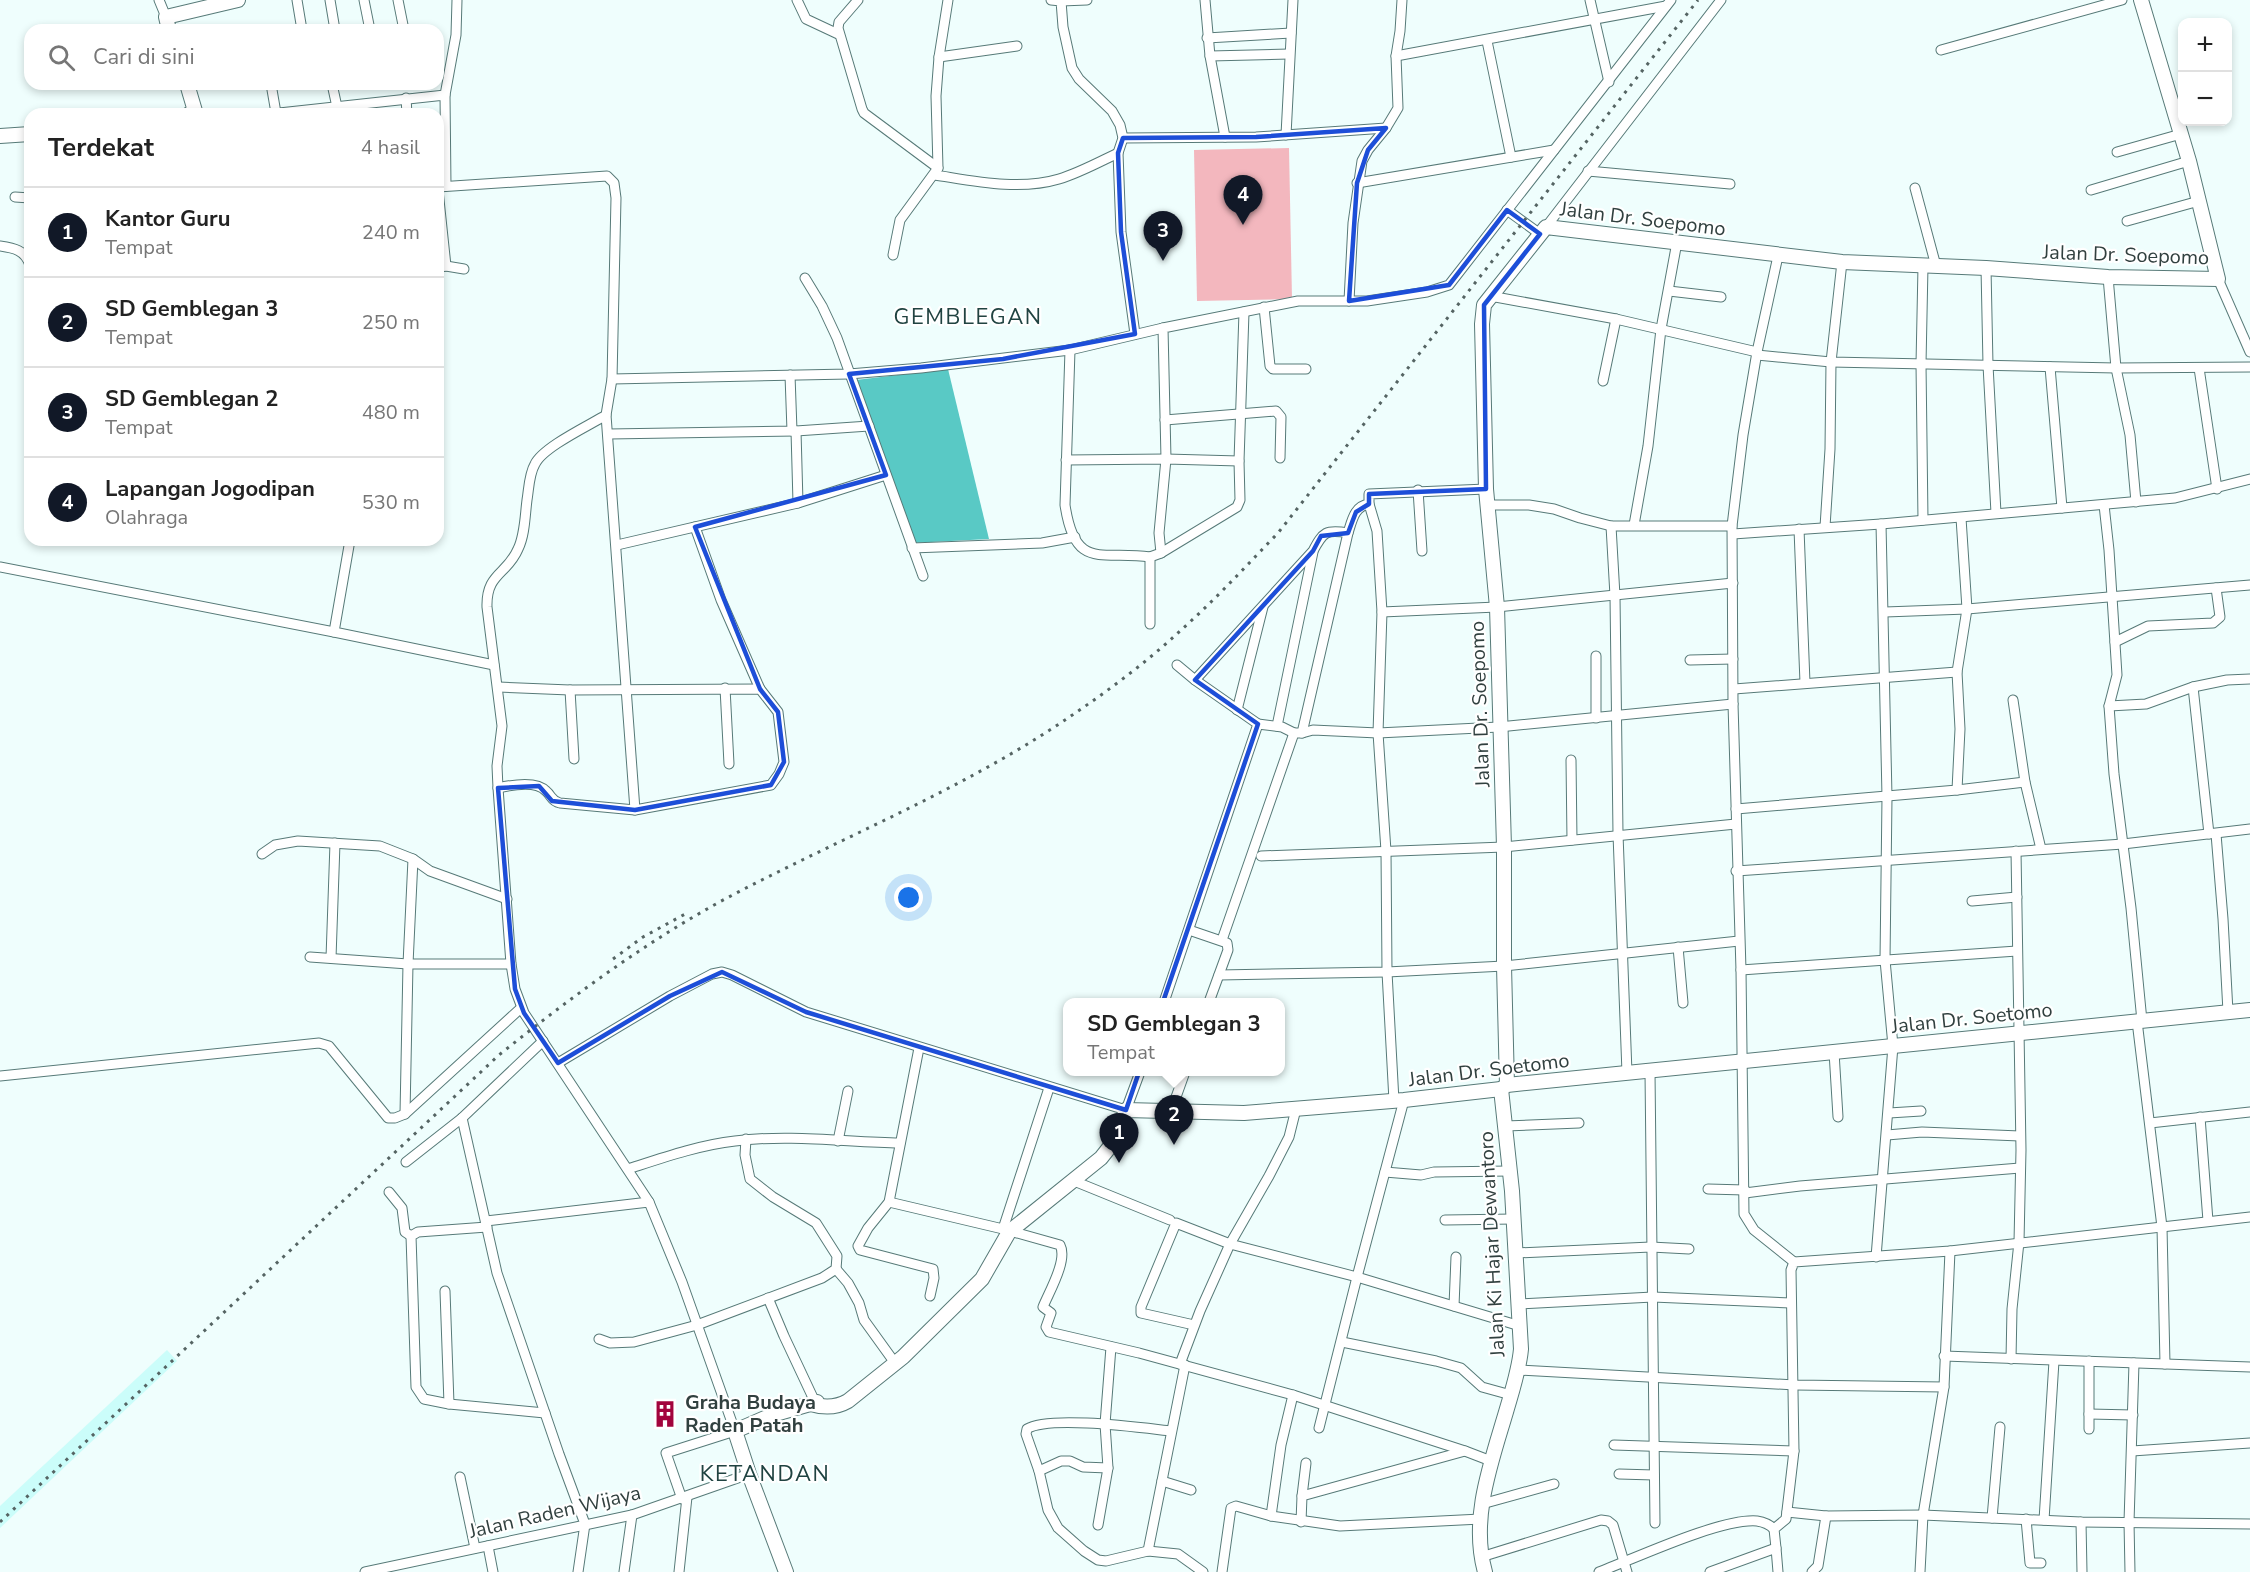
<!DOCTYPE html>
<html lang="id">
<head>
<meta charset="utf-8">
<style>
	body { margin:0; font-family:"Nunito Sans",sans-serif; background:#f6f6f6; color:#222 }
	.controls { position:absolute; right:18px; top:18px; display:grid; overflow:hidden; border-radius:12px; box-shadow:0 3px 9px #0003 }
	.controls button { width:54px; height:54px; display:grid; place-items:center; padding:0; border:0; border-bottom:2px solid #e0e0e0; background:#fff; color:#222; font:30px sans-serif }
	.you { position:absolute; left:909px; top:898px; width:21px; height:21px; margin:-15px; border:4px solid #fff; border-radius:50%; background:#1a73e8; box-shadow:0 0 0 9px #1a73e833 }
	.badge { display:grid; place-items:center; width:39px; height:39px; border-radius:50%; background:#111827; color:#fff; font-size:20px; font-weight:700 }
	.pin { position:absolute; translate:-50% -50px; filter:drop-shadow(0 2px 3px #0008) }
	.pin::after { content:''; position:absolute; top:32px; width:21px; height:18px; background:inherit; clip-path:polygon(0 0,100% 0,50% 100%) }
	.popup { position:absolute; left:1063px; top:998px; width:222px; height:78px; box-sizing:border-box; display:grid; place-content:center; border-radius:12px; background:#fff; filter:drop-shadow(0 2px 4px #0005); font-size:20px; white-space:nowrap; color:#767676 }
	.popup b { font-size:22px; color:#222 }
	.popup::after { content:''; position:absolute; left:50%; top:100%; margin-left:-12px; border:12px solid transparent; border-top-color:#fff }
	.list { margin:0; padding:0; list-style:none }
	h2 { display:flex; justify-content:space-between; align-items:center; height:78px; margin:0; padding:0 24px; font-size:26px }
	h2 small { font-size:20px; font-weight:400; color:#767676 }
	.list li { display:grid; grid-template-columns:39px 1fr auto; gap:18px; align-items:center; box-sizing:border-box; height:90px; padding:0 24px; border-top:2px solid #e0e0e0 }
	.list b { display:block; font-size:22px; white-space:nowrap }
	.list p { margin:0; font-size:20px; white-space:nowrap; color:#767676 }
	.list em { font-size:20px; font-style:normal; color:#767676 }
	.icon { flex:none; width:33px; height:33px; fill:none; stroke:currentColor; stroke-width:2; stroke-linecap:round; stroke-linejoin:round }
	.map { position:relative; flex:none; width:2250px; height:1572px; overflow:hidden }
	.search { position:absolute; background:#fff; box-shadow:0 3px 9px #0003; left:24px; top:24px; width:420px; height:66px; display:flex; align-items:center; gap:15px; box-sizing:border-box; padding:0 21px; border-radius:18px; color:#767676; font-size:22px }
	.panel { position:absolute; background:#fff; box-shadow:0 3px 9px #0003; left:24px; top:108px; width:420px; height:438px; border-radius:18px }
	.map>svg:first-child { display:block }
	.built { fill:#cbfdfa }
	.green { fill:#f3b7be }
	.water { fill:#59c9c5 }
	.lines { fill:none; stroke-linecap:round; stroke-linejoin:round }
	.street-casing { stroke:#577a78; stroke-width:11 }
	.secondary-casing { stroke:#577a78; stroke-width:16 }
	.street { stroke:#fff; stroke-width:9 }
	.secondary { stroke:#fff; stroke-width:14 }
	.rail { stroke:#556463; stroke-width:3; stroke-dasharray:3 6; stroke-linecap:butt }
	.marked { fill:none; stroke:#1d4ed8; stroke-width:4.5; stroke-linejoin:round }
	.labels { text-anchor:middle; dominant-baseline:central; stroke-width:4.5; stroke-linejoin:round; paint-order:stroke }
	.street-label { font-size:20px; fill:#31403f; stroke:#fff }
	.poi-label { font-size:20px; font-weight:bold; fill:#31403f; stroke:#fff; text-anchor:start }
	.quarter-label { font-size:22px; letter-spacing:1.5px; fill:#204341; stroke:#fff }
</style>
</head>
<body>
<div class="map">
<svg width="2250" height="1572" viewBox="0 0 2250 1572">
	<rect width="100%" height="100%" fill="#effefd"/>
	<path class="built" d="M167,1350L177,1361L0,1528V1506Z"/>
	<path class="green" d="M1289,148L1292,299L1197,301L1194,150Z"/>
	<path class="water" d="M948,369L989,539L912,543L856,380Z"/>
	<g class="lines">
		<defs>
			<g id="street">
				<path d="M159,0L166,17"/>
				<path d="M297,0L302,30"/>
				<path d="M330,0L335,30"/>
				<path d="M364,0L370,30"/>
				<path d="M398,0L404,30"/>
				<path d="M797,0L806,19L838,34"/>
				<path d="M858,0L839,22L838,28L862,109L864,113L938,168"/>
				<path d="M1051,0L1061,1L1063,27L1072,68L1079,79L1112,111L1120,125L1123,138L1118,153L1121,232L1135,334"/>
				<path d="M1205,0L1210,56L1225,137"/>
				<path d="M1590,0L1609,82"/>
				<path d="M1061,1L1087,0"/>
				<path d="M1207,38L1291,33"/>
				<path d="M1487,41L1511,157"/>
				<path d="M1941,50L2122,0"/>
				<path d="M1210,56L1289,54"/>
				<path d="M1396,56L1666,6"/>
				<path d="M939,57L1017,46"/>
				<path d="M271,84L276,113"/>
				<path d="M332,84L337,107"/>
				<path d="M445,95L456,35L457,0"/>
				<path d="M406,98L407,114"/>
				<path d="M270,114L445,95L446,186"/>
				<path d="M1286,135L1293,0"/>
				<path d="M1123,138L1256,137L1386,128"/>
				<path d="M2117,152L2181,134"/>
				<path d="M1588,171L1730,184"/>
				<path d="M935,175C974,181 1019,191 1059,179C1079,173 1099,162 1118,153"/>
				<path d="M1357,183L1554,150"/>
				<path d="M438,187L607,176L614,183L616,198L612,379L606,415C590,425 543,447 535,464C529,474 529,488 527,500C525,515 525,535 518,549C507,575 486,573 487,607L502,726L497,766L498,788L511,964L515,989L524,1013L649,1202L682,1282L735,1431L666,1453L682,1499"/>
				<path d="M1915,188L1936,266"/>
				<path d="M438,190L446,266L438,268"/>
				<path d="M2091,190L2189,161"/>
				<path d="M15,197L30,198"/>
				<path d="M1507,210L1540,234"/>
				<path d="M2127,221L2199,201"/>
				<path d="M1546,227L1721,0"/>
				<path d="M0,246C14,248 25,250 30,265"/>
				<path d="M893,255L900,220L938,168L936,96L939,57L948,0"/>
				<path d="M1778,256L1757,352L1743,435L1732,526L1733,704L1741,970L1744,1214L1754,1230L1794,1262"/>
				<path d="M446,266L464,269"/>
				<path d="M1986,268L1988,365L1996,513"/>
				<path d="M2108,277L2116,368L2130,435L2136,502"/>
				<path d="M805,278L822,306L837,338L923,576"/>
				<path d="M2218,279L2250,352"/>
				<path d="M1669,291L1721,297"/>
				<path d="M1490,296L1616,319L1757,352"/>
				<path d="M1349,301L1353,223L1362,161L1368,150L1386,128L1398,108L1396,56L1400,31L1402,0"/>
				<path d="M1264,307L1270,366L1273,369H1306"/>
				<path d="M1070,350L1065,505C1075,572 1102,550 1150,557"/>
				<path d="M1757,355L1831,362L2116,368L2250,367"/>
				<path d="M2050,367L2062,508"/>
				<path d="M2199,368L2217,489"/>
				<path d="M790,375L792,431"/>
				<path d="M612,379L849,374L921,368L1070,350L1163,328"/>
				<path d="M1603,381L1616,319"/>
				<path d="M606,415L635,810"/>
				<path d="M1165,420L1276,411L1281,417L1280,458"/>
				<path d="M796,431L798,503"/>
				<path d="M609,434L796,431L869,426"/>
				<path d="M1066,460L1166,459L1239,461"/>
				<path d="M1418,490L1422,551"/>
				<path d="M1369,504L1377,531L1382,612L1378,733L1386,851L1387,972L1394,1101"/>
				<path d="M1487,505H1529L1554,509L1580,518L1611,526H1732"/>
				<path d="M2104,505L2109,550L2117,675L2109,706L2114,774L2131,908L2142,1021"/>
				<path d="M1923,520L1921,364L1923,266"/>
				<path d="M1634,525L1648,446L1661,329L1677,242"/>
				<path d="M1611,526L1615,596L1618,834L1627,1073"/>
				<path d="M695,527L721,600L760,689"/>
				<path d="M1825,527L1830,449L1831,362L1842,262"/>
				<path d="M1799,529L1805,683"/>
				<path d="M1733,534L1881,524L2175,498L2250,479"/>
				<path d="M350,540L334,632L494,665"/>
				<path d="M617,545L798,503L886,475"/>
				<path d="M912,548L1042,543L1075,537"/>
				<path d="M1161,553L1237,507L1240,500L1239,461L1244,312"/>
				<path d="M0,567L334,632"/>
				<path d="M1382,612L1497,607L1733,583"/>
				<path d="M1885,612L1967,609L2250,585"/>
				<path d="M1150,624V557L1161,553L1159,533L1166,459L1163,328L1298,301H1367L1427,292L1449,285L1671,0"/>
				<path d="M2115,642L2148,626L2213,623L2220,617L2216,588"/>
				<path d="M1690,660L1733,659"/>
				<path d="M1195,680L1313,551C1323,532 1326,529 1348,533"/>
				<path d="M2193,687L2209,834"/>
				<path d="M725,688L729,764"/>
				<path d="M1734,689L1957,672"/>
				<path d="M570,690L574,759"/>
				<path d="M2013,700L2025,782L2041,849"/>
				<path d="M2109,706L2146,704L2193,687L2227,680L2250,679"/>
				<path d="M1237,710L1263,607"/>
				<path d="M1596,718V656"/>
				<path d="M1258,724L1282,727L1294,733"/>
				<path d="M1277,726L1313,552"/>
				<path d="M1302,733L1313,730L1378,733L1499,727L1733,704"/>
				<path d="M1571,760L1572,840"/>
				<path d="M498,788C511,785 536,780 546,791C552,796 551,801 560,803L635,810L771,785L779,774L784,762L778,712L760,689L570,690L499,687"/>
				<path d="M1957,790L2025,782"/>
				<path d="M1736,809L1957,790L1960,729L1957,672L1967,609L1961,518"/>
				<path d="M2216,834L2223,919L2228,1012"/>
				<path d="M262,854L275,845L298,841L380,846L413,859L430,871L507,899"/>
				<path d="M1261,856L1504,847L1736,824"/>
				<path d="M1736,871L2123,844L2250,829"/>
				<path d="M1972,901L2017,897"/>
				<path d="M1189,930L1227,943L1228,950L1209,1002"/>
				<path d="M1222,940L1294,733H1302L1348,533C1352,521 1354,506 1369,504V494L1486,489"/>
				<path d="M1678,947L1683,1003"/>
				<path d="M310,957L408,964H511"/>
				<path d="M331,958L335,843"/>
				<path d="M1741,970L2017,951"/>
				<path d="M1219,975L1387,972L1504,966L1739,941"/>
				<path d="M1164,1002L1258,724L1195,680L1177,665"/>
				<path d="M2137,1021L2162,1227L2165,1364"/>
				<path d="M919,1048L889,1202L868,1228L858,1246L860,1250L933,1269L934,1278L930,1296"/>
				<path d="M1834,1052L1838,1117"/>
				<path d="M558,1063L670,996L712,974L722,972L732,975L806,1012L1126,1110L1140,1072"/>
				<path d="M1650,1072L1655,1523"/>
				<path d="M0,1076L319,1043L329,1046L388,1118H395L405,1114L521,1008"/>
				<path d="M1171,1111L1185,1072"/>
				<path d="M1889,1113L1921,1111"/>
				<path d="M405,1114L408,964L413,859"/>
				<path d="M2200,1117L2208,1221"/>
				<path d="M462,1118L497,1273L559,1454L585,1524L578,1572"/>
				<path d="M2150,1123L2250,1112"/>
				<path d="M1505,1126L1579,1123"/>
				<path d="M1887,1135L1922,1132L2020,1136"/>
				<path d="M838,1141L848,1091"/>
				<path d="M406,1162L462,1118L543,1041"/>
				<path d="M628,1169C662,1158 699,1145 735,1141C789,1134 846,1142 900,1143"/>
				<path d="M1385,1172L1421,1175L1434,1172L1510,1171"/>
				<path d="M1074,1181L1170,1220"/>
				<path d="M1708,1189L1745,1190"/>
				<path d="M389,1192L402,1208L405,1232L411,1236"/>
				<path d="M1745,1193L1800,1186L2020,1168"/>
				<path d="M889,1202L1003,1229L1060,1245C1068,1260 1049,1292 1043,1307L1051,1313L1046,1327L1049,1332L1139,1353L1293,1395L1465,1451L1491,1461"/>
				<path d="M1445,1220L1514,1219"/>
				<path d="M486,1221L649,1202"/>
				<path d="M487,1227L418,1232L411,1236L416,1387L424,1399L449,1404L545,1413"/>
				<path d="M1003,1229L1049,1088"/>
				<path d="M1516,1253L1651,1247L1689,1249"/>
				<path d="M1876,1257L1893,1046L1885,960L1887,797L1881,524"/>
				<path d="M836,1269L848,1283L859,1303L864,1320L895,1363"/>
				<path d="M445,1291L449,1404"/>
				<path d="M768,1298L784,1336L815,1402"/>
				<path d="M1519,1304L1653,1297L1791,1303"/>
				<path d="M1454,1306L1456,1257"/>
				<path d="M1194,1325L1141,1313V1307L1176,1223L1230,1244L1357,1277L1520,1326"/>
				<path d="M599,1339L610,1343L634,1342L697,1325L822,1278L836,1269L837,1256L816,1223L773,1197L750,1179L745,1155L746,1139"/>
				<path d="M1342,1342L1436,1361L1461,1368L1482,1387L1511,1395"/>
				<path d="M1944,1356L2250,1367"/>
				<path d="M2011,1359L2012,1309L2019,1242L2021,1150L2016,851"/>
				<path d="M2089,1361V1429"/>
				<path d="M1180,1364L1200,1311L1230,1244L1269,1176L1289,1137L1296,1109"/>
				<path d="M1518,1370L1795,1385L1944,1387"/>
				<path d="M2089,1414L2133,1415"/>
				<path d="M1319,1428L1357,1277L1404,1100"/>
				<path d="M1171,1431C1143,1428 1049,1415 1027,1429L1026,1434L1039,1471L1048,1510L1058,1528L1084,1551L1098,1560L1106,1561L1148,1551L1178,1554L1203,1572"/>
				<path d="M1614,1445L1794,1451"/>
				<path d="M2132,1451L2250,1443"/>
				<path d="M1039,1471L1061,1461H1070L1083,1467L1108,1468"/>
				<path d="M1619,1474L1654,1475"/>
				<path d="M460,1477L475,1548"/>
				<path d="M1162,1481L1191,1490"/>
				<path d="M1302,1496L1306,1463"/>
				<path d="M1482,1504L1554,1484"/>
				<path d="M1787,1512L1826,1516L1923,1515L2081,1522L2250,1524"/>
				<path d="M1271,1516L1281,1445L1293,1395"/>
				<path d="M1992,1518L2000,1427"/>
				<path d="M2026,1519L2030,1563H2041"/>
				<path d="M2044,1520L2054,1361"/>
				<path d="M1301,1522L1302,1496L1465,1451"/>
				<path d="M2081,1522L2082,1572"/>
				<path d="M1098,1525L1108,1468L1105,1424L1111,1347"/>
				<path d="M488,1546L493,1572"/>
				<path d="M1776,1548L1778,1572"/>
				<path d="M1148,1551L1185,1365"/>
				<path d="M1481,1557L1601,1520L1608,1521L1613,1525L1627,1572"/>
				<path d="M365,1572L632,1515L749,1474"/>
				<path d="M624,1572L632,1515"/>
				<path d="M679,1572L687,1497"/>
				<path d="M1222,1572L1231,1508L1236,1506L1271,1516L1340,1526L1481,1519"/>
				<path d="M1599,1572C1636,1558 1721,1518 1757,1521C1764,1522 1769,1524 1774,1529"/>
				<path d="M1710,1572L1776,1548L1774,1529L1786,1519L1794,1451L1791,1270L1794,1262L1950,1251L2250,1217"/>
				<path d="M1812,1572L1818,1566L1826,1516"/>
				<path d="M1920,1572L1923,1515L1944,1387L1950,1251"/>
				<path d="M2130,1572L2129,1522L2134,1363"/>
			</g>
			<g id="secondary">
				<path d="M169,30L166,17L238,0"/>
				<path d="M187,84L195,111L189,114"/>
				<path d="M0,136L30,134"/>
				<path d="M1507,1085L1504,966V847L1497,607L1486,489L1482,324L1484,305L1546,227L1842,262L1986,268L2108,277L2218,279L2189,161L2141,0"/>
				<path d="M811,1404C824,1408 836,1408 848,1401L903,1357L982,1279L1009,1232L1101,1158L1116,1139L1126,1110L1244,1113L1404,1100L1501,1089L1507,1085L2250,1010"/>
				<path d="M786,1572L749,1474L735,1431L772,1415L817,1402"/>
				<path d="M1485,1572C1470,1519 1491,1463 1506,1412C1512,1391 1519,1371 1521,1349L1512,1191L1501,1089"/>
			</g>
		</defs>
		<use href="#street" class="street-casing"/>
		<use href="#secondary" class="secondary-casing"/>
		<use href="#street" class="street"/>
		<use href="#secondary" class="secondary"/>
		<g class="rail">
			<path d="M613,959L643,937L687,913"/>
			<path d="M0,1522L499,1055C570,998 644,943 725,899C838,839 958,792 1065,720C1105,693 1146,663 1181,630C1215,600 1246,566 1278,533L1698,0"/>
		</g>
	</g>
	<path class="marked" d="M1386,128L1368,150L1357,183L1349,301L1449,285L1507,210L1540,234L1484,305L1486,489L1369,494V504L1356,512L1348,533L1321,536L1313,551L1195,680L1258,724L1126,1110L806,1012L722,972L670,996L558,1063L524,1013L515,989L498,788L539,786L552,801L635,810L771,785L784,762L778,712L760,689L695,527L886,475L849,374L1003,359L1135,334L1121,232L1118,153L1123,138L1256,137Z"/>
	<defs>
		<symbol id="building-bare" viewBox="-9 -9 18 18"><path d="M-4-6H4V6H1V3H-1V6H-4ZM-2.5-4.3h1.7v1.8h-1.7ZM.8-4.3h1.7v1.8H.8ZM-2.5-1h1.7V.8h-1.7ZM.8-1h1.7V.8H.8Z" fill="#a2043d" stroke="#fff" stroke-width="2.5" paint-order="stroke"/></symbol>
	</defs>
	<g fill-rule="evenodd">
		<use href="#building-bare" x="646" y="1395" width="38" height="38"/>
	</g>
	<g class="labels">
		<g class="street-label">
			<text transform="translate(1643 219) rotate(7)">Jalan Dr. Soepomo</text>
			<text transform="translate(2126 255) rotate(2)">Jalan Dr. Soepomo</text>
			<text transform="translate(1480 704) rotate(-92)">Jalan Dr. Soepomo</text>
			<text transform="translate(1972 1018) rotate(-6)">Jalan Dr. Soetomo</text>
			<text transform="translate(1489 1070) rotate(-7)">Jalan Dr. Soetomo</text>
			<text transform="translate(1492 1244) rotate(-93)">Jalan Ki Hajar Dewantoro</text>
			<text transform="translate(555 1512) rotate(-13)">Jalan Raden Wijaya</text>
		</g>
		<g class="poi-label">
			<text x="685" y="1402">Graha Budaya<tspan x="685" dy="23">Raden Patah</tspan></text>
		</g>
		<g class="quarter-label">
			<text x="968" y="317">GEMBLEGAN</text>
			<text x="765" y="1474">KETANDAN</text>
		</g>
	</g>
</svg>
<div class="controls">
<button>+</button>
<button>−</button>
</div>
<div class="you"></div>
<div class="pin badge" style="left:1119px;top:1163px">1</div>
<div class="pin badge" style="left:1174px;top:1145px">2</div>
<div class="popup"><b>SD Gemblegan 3</b>Tempat</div>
<div class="pin badge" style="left:1163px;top:261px">3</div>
<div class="pin badge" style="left:1243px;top:225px">4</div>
<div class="search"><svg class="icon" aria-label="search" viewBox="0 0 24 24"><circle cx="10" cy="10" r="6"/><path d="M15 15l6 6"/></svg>Cari di sini</div>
<section class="panel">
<h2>Terdekat<small>4 hasil</small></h2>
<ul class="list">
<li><span class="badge">1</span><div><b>Kantor Guru</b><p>Tempat</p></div><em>240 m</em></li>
<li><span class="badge">2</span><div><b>SD Gemblegan 3</b><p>Tempat</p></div><em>250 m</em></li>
<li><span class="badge">3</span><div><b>SD Gemblegan 2</b><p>Tempat</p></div><em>480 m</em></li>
<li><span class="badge">4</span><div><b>Lapangan Jogodipan</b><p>Olahraga</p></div><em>530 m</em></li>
</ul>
</section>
</div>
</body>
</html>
